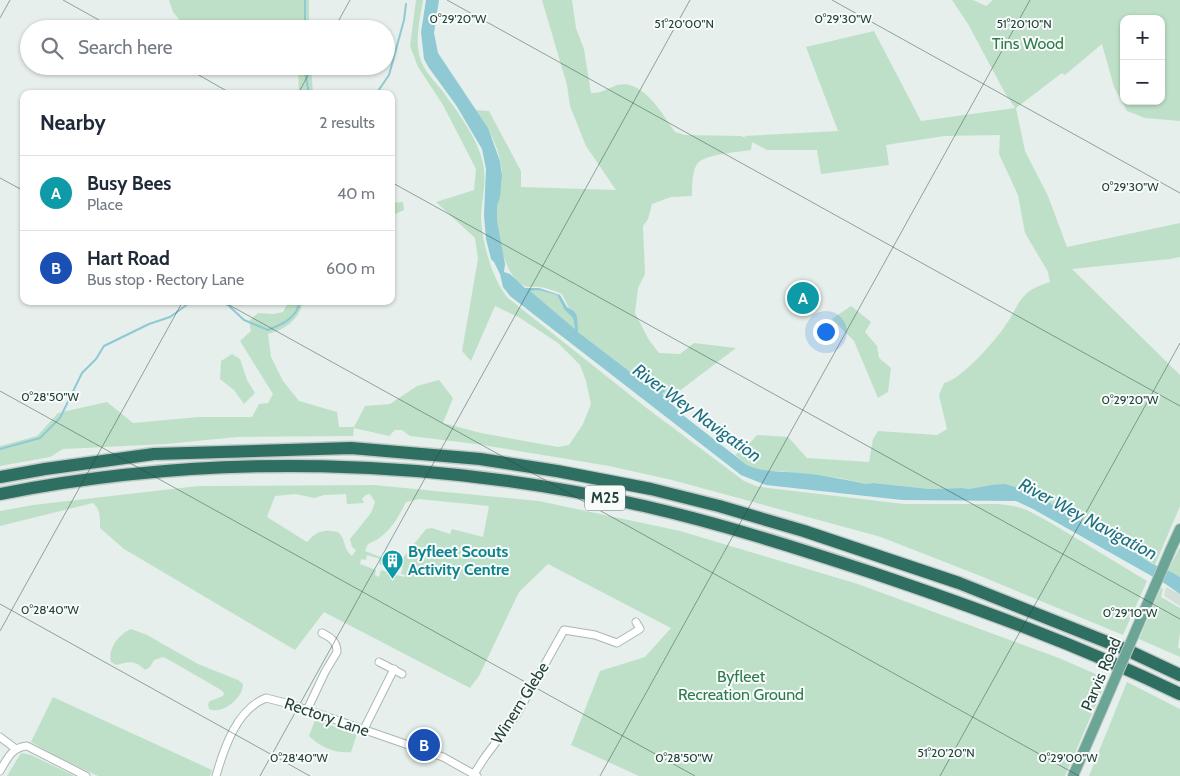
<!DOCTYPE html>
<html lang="en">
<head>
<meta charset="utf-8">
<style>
	body { margin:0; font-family:Cabin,sans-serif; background:#f2f2f3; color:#1f2937 }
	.controls { position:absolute; right:15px; top:15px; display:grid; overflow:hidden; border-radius:10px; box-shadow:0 1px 4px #0004 }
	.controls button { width:45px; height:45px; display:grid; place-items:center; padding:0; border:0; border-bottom:1px solid #e0e1e3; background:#fff; color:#1f2937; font:25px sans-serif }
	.you { position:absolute; left:825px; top:331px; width:18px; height:18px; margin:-12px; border:4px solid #fff; border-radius:50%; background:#1a73e8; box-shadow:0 0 0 8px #1a73e833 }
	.badge { display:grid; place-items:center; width:32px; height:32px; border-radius:50%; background:#7f5249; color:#fff; font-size:16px; font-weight:700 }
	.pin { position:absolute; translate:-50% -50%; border:2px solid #fff; box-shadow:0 1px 5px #0006 }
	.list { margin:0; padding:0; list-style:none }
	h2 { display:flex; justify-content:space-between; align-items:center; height:65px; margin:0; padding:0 20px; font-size:21px }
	h2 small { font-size:16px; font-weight:400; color:#747a83 }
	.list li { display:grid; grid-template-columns:32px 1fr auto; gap:15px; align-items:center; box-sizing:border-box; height:75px; padding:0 20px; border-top:1px solid #e0e1e3 }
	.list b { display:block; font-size:19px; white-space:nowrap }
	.list p { margin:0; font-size:16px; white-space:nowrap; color:#747a83 }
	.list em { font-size:16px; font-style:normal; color:#747a83 }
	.icon { flex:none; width:28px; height:28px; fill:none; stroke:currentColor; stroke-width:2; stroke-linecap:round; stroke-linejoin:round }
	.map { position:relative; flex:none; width:1180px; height:776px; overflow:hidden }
	.search { position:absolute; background:#fff; box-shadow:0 1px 4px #0004; left:20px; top:20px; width:375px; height:55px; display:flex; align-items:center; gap:12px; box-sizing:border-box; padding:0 18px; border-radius:28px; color:#747a83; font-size:19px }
	.panel { position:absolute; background:#fff; box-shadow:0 1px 4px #0004; left:20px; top:90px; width:375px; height:215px; border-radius:10px }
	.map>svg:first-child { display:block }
	.built { fill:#d4dfda }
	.green { fill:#bfe0c8; fill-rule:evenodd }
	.water { fill:#8ec9d4; fill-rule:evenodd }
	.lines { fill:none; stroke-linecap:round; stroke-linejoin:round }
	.stream { stroke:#8ec9d4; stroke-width:2 }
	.street-casing { stroke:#a8b8b2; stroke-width:9 }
	.primary-casing { stroke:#c2cac8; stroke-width:12 }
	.highway-casing { stroke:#c2cac8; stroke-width:15 }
	.street { stroke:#fff; stroke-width:7 }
	.primary { stroke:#6aa596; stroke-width:10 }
	.highway { stroke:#2f6f62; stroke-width:12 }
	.primary-bridge-casing { stroke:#c2cac8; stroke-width:12; stroke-linecap:butt }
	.primary-bridge { stroke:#6aa596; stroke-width:10 }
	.ticks { fill:none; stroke:#24423a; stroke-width:1; stroke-opacity:0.45 }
	.labels { text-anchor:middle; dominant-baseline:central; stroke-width:4; stroke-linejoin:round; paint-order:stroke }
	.shield { fill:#f7fbf9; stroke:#637a73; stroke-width:1 }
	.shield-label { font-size:15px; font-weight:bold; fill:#24423a }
	.park-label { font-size:16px; fill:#2d7a4b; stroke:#f7fbf9 }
	.culture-label { font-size:16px; font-weight:bold; fill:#0d838f; stroke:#f7fbf9; text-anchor:start }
	.street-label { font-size:16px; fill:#24423a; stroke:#f7fbf9 }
	.water-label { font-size:18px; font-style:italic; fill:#1c6f80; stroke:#f7fbf9 }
	.ticks-label { font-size:12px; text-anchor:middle; fill:#24423a; stroke:#f7fbf9; stroke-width:4; stroke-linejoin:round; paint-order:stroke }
</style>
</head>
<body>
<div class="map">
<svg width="1180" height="776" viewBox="0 0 1180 776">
	<rect width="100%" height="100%" fill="#e6efeb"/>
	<path class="built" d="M1166,587L1180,594V606L1164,596Z"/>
	<g class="green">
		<path d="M169,0H309V29H187L173,12Z"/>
		<path d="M416,0H423C420,19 414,42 421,61C425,71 434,81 441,89C457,111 481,142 484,169C486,185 482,200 481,215C481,239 492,280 508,298L644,406L744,481L756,486L768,488L904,504H998L1014,506L1027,510L1051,523L1147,581L1123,635L983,577L881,537L672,480L609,466L476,444L410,436L402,430H395L389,436L354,428L353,436L237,437L166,444L63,449L50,457L0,466V446L37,436L58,413L107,402L133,423L199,417H252L259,404L268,403L273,394L240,341L251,331L249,321L258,313L273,314L283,312L289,301H303C299,320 286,329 268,334L271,357L283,381L299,401L337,412L339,427H354L365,406L390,404L417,386L439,380L453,398L443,423L481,433L558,447L569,445L583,424L591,404L586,381L580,365L558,343L520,318L495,306L471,361L462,351L478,259L475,238L436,202L474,190L476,169L443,105L418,67L410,46Z"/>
		<path d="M542,0H572L576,28L584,49L591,93C601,94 608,88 617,85C643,78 663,115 675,132L685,135L741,136L748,139L744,136L838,131L806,47L874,31L921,121L1015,108L1005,93L968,24L952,0H973L986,6L993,0H1180V121L1145,118L1127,111L1114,87L1102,44L1065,75L1062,73L1016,108L1025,151L1048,196L1067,247L1180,223V257L1170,259L1072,269L1180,375V506L1155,565L1113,538L1106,535L1099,534L1097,531L1060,510L1038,494L1020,489L991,485L969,489L962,488L930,489L873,483L866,484L840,478L779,471H759L747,465L735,455L747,446L757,435L788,437L807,458L869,462L873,439L878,431L937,435L947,429L939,395L944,383C961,380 998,338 1007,323C1014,313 1018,301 1026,294C1034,287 1041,285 1050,282L1048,272L1025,233L1018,195L999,154L1000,135L944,136L886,145L889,165L821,174L817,150H767L752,142L751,150C739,152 704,154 697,164C692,172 692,186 692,196L671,197L652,204L648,219L643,226L645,274L638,288L635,313L649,340L659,353L680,354L694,343L736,348L678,392L670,403L662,394L668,388L660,387L654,390L578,332L574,311L569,308L562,294C555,291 547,288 540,287C535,286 529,288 525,286C503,278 495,227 497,207C499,193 504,180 501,165C498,145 487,126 476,110L489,111L521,171V187L616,190L586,146L570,106L567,85ZM1124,19H1161V101H1124Z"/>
		<path d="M298,66H311L313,94H299Z"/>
		<path d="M403,202L404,210L391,216V203Z"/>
		<path d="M538,290L557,295L562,306L573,318L575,329L529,291Z"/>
		<path d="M851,306L871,322L865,332L877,346L879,358L891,368L888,392L878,398L854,341L832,319Z"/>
		<path d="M232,354L240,359L247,380L255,393L244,404L234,390L220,379L221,361Z"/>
		<path d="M374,485L539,501L680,531L858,584L1059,658L1107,679L1065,776H639L571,745L600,671L645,657L671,628L548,564L519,592L479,676L470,688L324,612L295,650L124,549L100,528C100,519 101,510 93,503L0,526V511L33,505L198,486ZM296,494L314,498L324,495L346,494L347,504L364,503L362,499L366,495L370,494L375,502L371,513L350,539L352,547L356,550L352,556C343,549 346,539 338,532C323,529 317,531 307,542L267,517L275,496ZM419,499L489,506L483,537L452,529L450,534L432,528L426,529L398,564L365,551L368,544C387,537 398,519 406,502ZM367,555L380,559L379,564L390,568L391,564L403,567L401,574L405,575V577L387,573V572L381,570L379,577L375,575L376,570L360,564L361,559L366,560Z"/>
		<path d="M1180,547V577L1167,572Z"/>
		<path d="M1161,588L1163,589L1161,597L1180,608V632L1178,647L1180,649V657L1139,639Z"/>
		<path d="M131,629L147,635L198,664L238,680L243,684C243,698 223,715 209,709L208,704L210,701L223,696L224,693L221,690L171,661L163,657L154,660L150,667L145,670C134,659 129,662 116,665L111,662C108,648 118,635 131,629Z"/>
		<path d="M1127,682L1180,709V776H1089Z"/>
		<path d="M53,697L212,770L210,776H98L57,757L31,742Z"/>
		<path d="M315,720L357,734L351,752C336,754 320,747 309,736Z"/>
		<path d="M21,753L31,755L75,776H7Z"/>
	</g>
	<path class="water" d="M426,0H439L434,33L438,53L488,128L500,161L502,176L500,197L497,206V221L505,264L504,272L510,274L525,288H539L560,295L567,307L574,311L577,316L578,332L654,390H657L663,384L668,388L662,394L684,416L747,465C764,473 782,471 800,473C822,475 844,479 866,484L873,483L930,489L962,488L969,489L991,485L1005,484L1038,494L1060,510L1098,531L1099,534C1114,535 1138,555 1151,563C1160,568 1171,571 1180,577V594L1164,583L1033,509L1016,501L902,500L766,485L741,475L510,296L503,287L500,274L494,262L491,259L486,239L484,215L486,169L482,149L456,105L429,68L424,59L421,32ZM538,290L557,295L564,309L573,318L575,329L530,291Z"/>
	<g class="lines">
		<g class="stream">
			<path d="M305,29V0"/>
			<path d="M304,66L309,94"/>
			<path d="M376,94L389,75L404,20L406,4"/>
			<path d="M217,301L228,305L244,320L268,330C283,324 297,318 300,301"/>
			<path d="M0,449L40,438L60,418L82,373L96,359L104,346L149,324L170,317L192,301"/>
		</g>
		<defs>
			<g id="street">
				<path d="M379,662L402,674"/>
				<path d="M307,710L325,672L337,652C337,641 330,637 322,633"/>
				<path d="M364,729L394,669"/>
				<path d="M0,737L16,749"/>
				<path d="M0,771C7,759 12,747 27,746L86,776"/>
				<path d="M474,774L485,757L517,714L564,630L595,635L617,643L640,629L636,622"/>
				<path d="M216,776C224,748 237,709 266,698L290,704L443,757L477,776"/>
			</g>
			<g id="primary">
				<path d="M1170,551L1180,529"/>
				<path d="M1073,776L1102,709"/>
			</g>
			<g id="highway">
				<path d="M0,477L45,469L154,454L351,448L480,459L557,471L651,489L719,506L804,531L959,583L1127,650L1180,675"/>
				<path d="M0,494C212,452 434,458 644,506C722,524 797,548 873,573C977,608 1081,646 1180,694"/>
			</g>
		</defs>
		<use href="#street" class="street-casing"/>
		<use href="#primary" class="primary-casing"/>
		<use href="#highway" class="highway-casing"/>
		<use href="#street" class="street"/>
		<use href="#primary" class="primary"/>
		<use href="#highway" class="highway"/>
		<defs>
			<path id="primary-bridge" d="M1102,709L1170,551"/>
		</defs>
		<use href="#primary-bridge" class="primary-bridge-casing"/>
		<use href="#primary-bridge" class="primary-bridge"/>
	</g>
	<path class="ticks" d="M63,0L115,29M447,0L1180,406M832,0L1180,193M0,18L10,0M334,29L350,0M183,66L232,94M298,94L313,66M0,178L24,191M391,182L1180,619M222,301L1079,776M0,391L695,776M0,604L310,776M0,631L183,301M260,776L690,0M600,776L1030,0M940,776L1180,343"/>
	<defs>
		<symbol id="building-pin" viewBox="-11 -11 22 30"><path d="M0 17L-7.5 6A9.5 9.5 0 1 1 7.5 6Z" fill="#0f9aa8" stroke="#f7fbf9"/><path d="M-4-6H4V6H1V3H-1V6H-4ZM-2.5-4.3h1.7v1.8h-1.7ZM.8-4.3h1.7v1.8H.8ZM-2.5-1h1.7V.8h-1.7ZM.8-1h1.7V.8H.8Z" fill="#fff"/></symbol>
	</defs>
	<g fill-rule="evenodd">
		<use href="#building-pin" x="380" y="548" width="25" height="34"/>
	</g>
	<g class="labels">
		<rect class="shield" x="585" y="485.5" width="40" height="25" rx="4"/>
		<g class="shield-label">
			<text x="605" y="498">M25</text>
		</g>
		<g class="park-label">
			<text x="1028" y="43">Tins Wood</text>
			<text x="741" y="676">Byfleet<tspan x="741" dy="18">Recreation Ground</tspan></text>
		</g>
		<g class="culture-label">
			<text x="408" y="551">Byfleet Scouts<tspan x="408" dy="18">Activity Centre</tspan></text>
		</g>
		<g class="street-label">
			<text transform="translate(1101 674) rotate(-67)">Parvis Road</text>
			<text transform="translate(520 703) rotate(-58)">Winern Glebe</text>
			<text transform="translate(327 717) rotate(19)">Rectory Lane</text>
		</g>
		<g class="water-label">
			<text transform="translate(697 413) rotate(36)">River Wey Navigation</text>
			<text transform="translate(1088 519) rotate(28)">River Wey Navigation</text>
		</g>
	</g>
	<g class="ticks-label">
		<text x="458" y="23">0°29'20"W</text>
		<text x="843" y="23">0°29'30"W</text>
		<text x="684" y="28">51°20'00"N</text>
		<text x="1024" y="28">51°20'10"N</text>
		<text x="1130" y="191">0°29'30"W</text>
		<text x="50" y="401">0°28'50"W</text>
		<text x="1130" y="404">0°29'20"W</text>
		<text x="50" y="614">0°28'40"W</text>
		<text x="1130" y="617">0°29'10"W</text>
		<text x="946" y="757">51°20'20"N</text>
		<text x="299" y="762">0°28'40"W</text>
		<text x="684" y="762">0°28'50"W</text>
		<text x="1068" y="762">0°29'00"W</text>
	</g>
</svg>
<div class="controls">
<button>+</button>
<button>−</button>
</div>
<div class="you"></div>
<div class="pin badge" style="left:803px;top:298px;background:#0f9aa8">A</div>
<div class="pin badge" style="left:424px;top:745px;background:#1a4fb4">B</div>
<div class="search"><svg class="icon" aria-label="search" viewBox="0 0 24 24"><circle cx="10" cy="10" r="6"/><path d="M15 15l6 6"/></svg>Search here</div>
<section class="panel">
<h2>Nearby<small>2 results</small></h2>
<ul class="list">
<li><span class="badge" style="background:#0f9aa8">A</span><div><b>Busy Bees</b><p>Place</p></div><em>40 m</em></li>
<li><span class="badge" style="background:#1a4fb4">B</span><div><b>Hart Road</b><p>Bus stop · Rectory Lane</p></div><em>600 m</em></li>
</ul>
</section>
</div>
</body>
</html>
